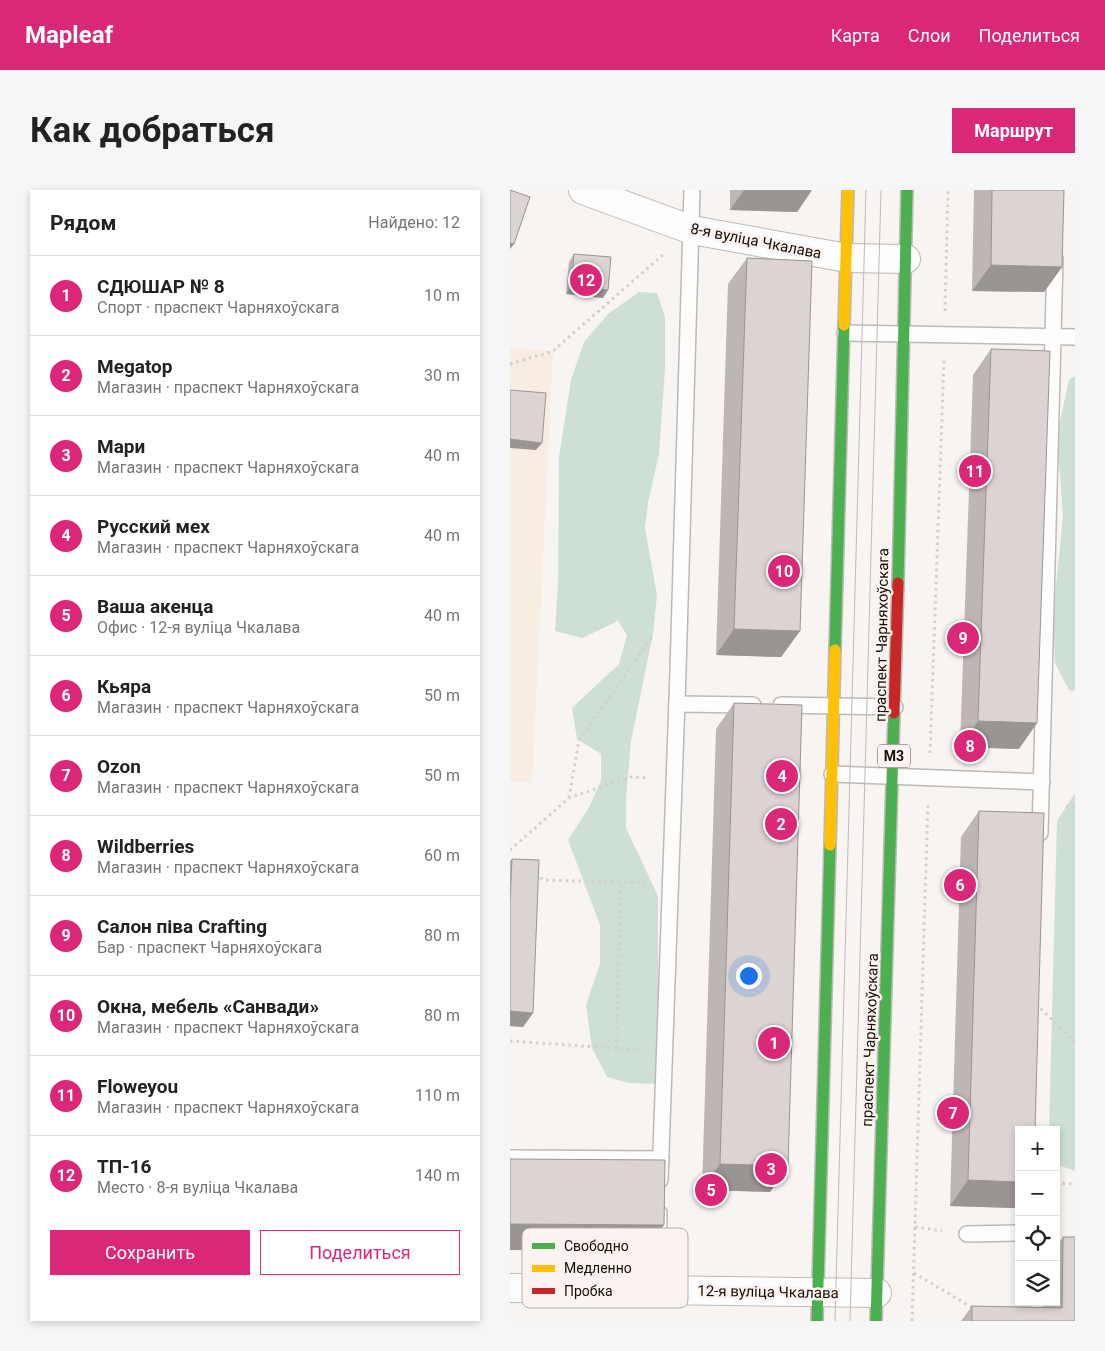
<!DOCTYPE html>
<html lang="ru">
<head>
<meta charset="utf-8">
<style>
	body { margin:0; font-family:Roboto,sans-serif; background:#f6f6f6; color:#222 }
	.controls { position:absolute; right:15px; bottom:15px; display:grid; overflow:hidden; border-radius:0px; box-shadow:0 2px 8px #0003 }
	.controls button { width:45px; height:45px; display:grid; place-items:center; padding:0; border:0; border-bottom:1px solid #e0e0e0; background:#fff; color:#222; font:25px sans-serif }
	.you { position:absolute; left:238px; top:785px; width:18px; height:18px; margin:-12px; border:4px solid #fff; border-radius:50%; background:#1a73e8; box-shadow:0 0 0 8px #1a73e833 }
	.badge { display:grid; place-items:center; width:32px; height:32px; border-radius:50%; background:#db2777; color:#fff; font-size:16px; font-weight:700 }
	.pin { position:absolute; translate:-50% -50%; border:2px solid #fff; box-shadow:0 1px 5px #0006 }
	.list { margin:0; padding:0; list-style:none }
	h2 { display:flex; justify-content:space-between; align-items:center; height:65px; margin:0; padding:0 20px; font-size:21px }
	h2 small { font-size:16px; font-weight:400; color:#767676 }
	.list li { display:grid; grid-template-columns:32px 1fr auto; gap:15px; align-items:center; box-sizing:border-box; height:80px; padding:0 20px; border-top:1px solid #e0e0e0 }
	.list b { display:block; font-size:19px; white-space:nowrap }
	.list p { margin:0; font-size:16px; white-space:nowrap; color:#767676 }
	.list em { font-size:16px; font-style:normal; color:#767676 }
	.actions { display:flex; gap:10px; padding:15px 20px }
	.actions a { flex:1; padding:11px 0; border:1px solid #db2777; border-radius:0px; text-align:center; font-size:18px; color:#db2777 }
	.actions .main { background:#db2777; color:#fff }
	.icon { flex:none; width:28px; height:28px; fill:none; stroke:currentColor; stroke-width:2; stroke-linecap:round; stroke-linejoin:round }
	.map { position:relative; flex:none; width:565px; height:1131px; overflow:hidden; border-radius:0px }
	header { display:flex; align-items:center; gap:30px; box-sizing:border-box; height:70px; padding:0 25px; background:#db2777; color:#fff }
	header strong { font-size:24px }
	nav { display:flex; gap:28px; margin-inline-start:auto; font-size:18px }
	.intro { display:flex; align-items:center; justify-content:space-between; box-sizing:border-box; height:120px; padding:0 30px }
	h1 { margin:0; font-size:35px }
	.button { padding:12px 22px; border-radius:0px; background:#db2777; color:#fff; font-size:18px; font-weight:700 }
	main { display:flex; gap:30px; padding:0 30px }
	aside { flex:1; background:#fff; border-radius:0px; box-shadow:0 2px 8px #0003 }
	.map>svg:first-child { display:block }
	.education { fill:#f8ede3 }
	.forest { fill:#cee0d5 }
	.lines { fill:none; stroke-linecap:round; stroke-linejoin:round }
	.lane-casing { stroke:#bfb9b4; stroke-width:18 }
	.street-casing { stroke:#bfb9b4; stroke-width:30 }
	.fast-casing { stroke:#bfb9b4; stroke-width:14 }
	.slow-casing { stroke:#bfb9b4; stroke-width:14 }
	.jam-casing { stroke:#bfb9b4; stroke-width:14 }
	.path { stroke:#d2d0cf; stroke-width:3; stroke-dasharray:2.5 4; stroke-linecap:butt }
	.lane { stroke:#fefdfd; stroke-width:15 }
	.street { stroke:#fefdfd; stroke-width:28 }
	.fast { stroke:#4caf50; stroke-width:11 }
	.slow { stroke:#ffc107; stroke-width:11 }
	.jam { stroke:#c62828; stroke-width:11 }
	.tram { stroke:#bcbab9; stroke-width:1 }
	.wall { fill:#bdb6b5 }
	.shaded-wall { fill:#9a9493 }
	.building { fill:#dcd4d2; stroke:#9a9493 }
	.labels { text-anchor:middle; dominant-baseline:central; stroke-width:5; stroke-linejoin:round; paint-order:stroke }
	.shield { fill:#faf3ef; stroke:#5b514c; stroke-width:1 }
	.shield-label { font-size:14px; font-weight:bold; fill:#170c06 }
	.street-label { font-size:15px; fill:#170c06; stroke:#faf3ef }
	.key { fill:#faf3ef; stroke:#b6aea9; stroke-width:1 }
	.key-label { font-size:14px; fill:#170c06 }
</style>
</head>
<body>
<header>
<strong>Mapleaf</strong>
<nav><a>Карта</a><a>Слои</a><a>Поделиться</a></nav>
</header>
<div class="intro"><h1>Как добраться</h1><a class="button">Маршрут</a></div>
<main>
<aside>
<h2>Рядом<small>Найдено: 12</small></h2>
<ul class="list">
<li><span class="badge">1</span><div><b>СДЮШАР № 8</b><p>Спорт · праспект Чарняхоўскага</p></div><em>10 m</em></li>
<li><span class="badge">2</span><div><b>Megatop</b><p>Магазин · праспект Чарняхоўскага</p></div><em>30 m</em></li>
<li><span class="badge">3</span><div><b>Мари</b><p>Магазин · праспект Чарняхоўскага</p></div><em>40 m</em></li>
<li><span class="badge">4</span><div><b>Русский мех</b><p>Магазин · праспект Чарняхоўскага</p></div><em>40 m</em></li>
<li><span class="badge">5</span><div><b>Ваша акенца</b><p>Офис · 12-я вуліца Чкалава</p></div><em>40 m</em></li>
<li><span class="badge">6</span><div><b>Кьяра</b><p>Магазин · праспект Чарняхоўскага</p></div><em>50 m</em></li>
<li><span class="badge">7</span><div><b>Ozon</b><p>Магазин · праспект Чарняхоўскага</p></div><em>50 m</em></li>
<li><span class="badge">8</span><div><b>Wildberries</b><p>Магазин · праспект Чарняхоўскага</p></div><em>60 m</em></li>
<li><span class="badge">9</span><div><b>Салон піва Crafting</b><p>Бар · праспект Чарняхоўскага</p></div><em>80 m</em></li>
<li><span class="badge">10</span><div><b>Окна, мебель «Санвади»</b><p>Магазин · праспект Чарняхоўскага</p></div><em>80 m</em></li>
<li><span class="badge">11</span><div><b>Floweyou</b><p>Магазин · праспект Чарняхоўскага</p></div><em>110 m</em></li>
<li><span class="badge">12</span><div><b>ТП-16</b><p>Место · 8-я вуліца Чкалава</p></div><em>140 m</em></li>
</ul>
<div class="actions"><a class="main">Сохранить</a><a>Поделиться</a></div>
</aside>
<div class="map">
<svg width="565" height="1131" viewBox="0 0 565 1131">
	<rect width="100%" height="100%" fill="#f7f4f2"/>
	<path class="education" d="M0,158L43,161L22,593L0,591Z"/>
	<g class="forest">
		<path d="M129,102L147,103L155,126V178L149,264L138,313L135,338L147,405L143,444L121,551L116,609V638L148,706V840L159,874L149,894L118,893L97,887L82,858L76,815L90,774V735L58,650L78,619L91,591V564L67,549L62,518L109,474L117,445L108,431L72,448L45,441L48,393L49,267L61,190L74,152L98,124Z"/>
		<path d="M565,186V501L559,500L545,473L543,425L553,326L547,245L559,190Z"/>
		<path d="M565,603V981L546,974V940H539L547,631Z"/>
	</g>
	<g class="lines">
		<defs>
			<g id="lane">
				<path d="M335,143L565,147"/>
				<path d="M167,514L243,515"/>
				<path d="M271,515L385,517"/>
				<path d="M322,584L532,592"/>
				<path d="M530,643L545,69"/>
				<path d="M0,968L151,969"/>
				<path d="M150,990L168,481L182,0"/>
				<path d="M457,1044L509,1043"/>
				<path d="M147,1100L149,1023"/>
			</g>
			<g id="street">
				<path d="M73,0L182,40L337,68L396,69"/>
				<path d="M0,1098L367,1103"/>
			</g>
			<g id="fast">
				<path d="M388,393L397,0"/>
				<path d="M325,460L334,135"/>
				<path d="M307,1131L320,655"/>
				<path d="M366,1131L384,523"/>
			</g>
			<g id="slow">
				<path d="M334,135L338,0"/>
				<path d="M320,655L325,460"/>
			</g>
			<path id="jam" d="M384,523L388,393"/>
		</defs>
		<use href="#lane" class="lane-casing"/>
		<use href="#street" class="street-casing"/>
		<use href="#fast" class="fast-casing"/>
		<use href="#slow" class="slow-casing"/>
		<use href="#jam" class="jam-casing"/>
		<g class="path">
			<path d="M435,121L438,0"/>
			<path d="M0,174L43,161L155,63"/>
			<path d="M420,563L434,170"/>
			<path d="M59,608L69,550L143,445"/>
			<path d="M556,616H564L565,614"/>
			<path d="M0,660L59,608L120,587L139,588"/>
			<path d="M26,683L33,690L137,693"/>
			<path d="M526,814L565,852"/>
			<path d="M0,851L131,860"/>
			<path d="M106,859L111,692"/>
			<path d="M546,993L565,994"/>
			<path d="M405,1037L432,1041"/>
			<path d="M404,1083L463,1118"/>
			<path d="M402,1131L418,612"/>
		</g>
		<use href="#lane" class="lane"/>
		<use href="#street" class="street"/>
		<use href="#fast" class="fast"/>
		<use href="#slow" class="slow"/>
		<use href="#jam" class="jam"/>
		<g class="tram">
			<path d="M325,1131L356,0"/>
			<path d="M340,1131L371,0"/>
		</g>
	</g>
	<g class="wall">
		<path d="M220,0H302L287,22L220,20Z"/>
		<path d="M464,0H554L552,77L534,102L462,101Z"/>
		<path d="M64,64L98,100L93,108L56,104L59,72Z"/>
		<path d="M237,68L290,441L271,467L206,465L218,94Z"/>
		<path d="M481,159L509,559L450,557L463,185Z"/>
		<path d="M224,513L278,976L260,1002L192,1000L206,539Z"/>
		<path d="M469,621L509,940V1013L505,1018L440,1016L451,647Z"/>
		<path d="M2,669L23,823L13,837L0,836V671Z"/>
		<path d="M553,1047L565,1131H451L462,1116L533,1117V1112H546V1057Z"/>
	</g>
	<g class="shaded-wall">
		<path d="M234,0H302L287,22L220,20Z"/>
		<path d="M0,53L4,54L0,59Z"/>
		<path d="M481,75L552,77L534,102L462,101Z"/>
		<path d="M61,96L98,100L93,108L56,104Z"/>
		<path d="M0,249L32,253L26,260L0,258Z"/>
		<path d="M224,439L290,441L271,467L206,465Z"/>
		<path d="M468,531L527,533L509,559L450,557Z"/>
		<path d="M0,821L23,823L13,837L0,836Z"/>
		<path d="M210,974L278,976L260,1002L192,1000Z"/>
		<path d="M458,990L509,992V1013L505,1018L440,1016Z"/>
		<path d="M0,1034L154,1035L136,1061L0,1060Z"/>
	</g>
	<g class="building">
		<path d="M0,0L20,7L4,54L0,53Z"/>
		<path d="M482,0H554L552,77L481,75Z"/>
		<path d="M64,64L101,67L98,100L61,96Z"/>
		<path d="M237,68L302,71L290,441L224,439Z"/>
		<path d="M481,159L540,161L527,533L468,531Z"/>
		<path d="M0,200L36,203L32,253L0,249Z"/>
		<path d="M224,513L292,515L278,976L210,974Z"/>
		<path d="M469,621L534,623L525,940H509V992L458,990Z"/>
		<path d="M2,669L29,670L23,823L0,821V711Z"/>
		<path d="M0,969L155,970L154,1035L0,1034Z"/>
		<path d="M553,1047H565V1131H462V1116L552,1118Z"/>
	</g>
	<g class="labels">
		<rect class="shield" x="368" y="554.5" width="32" height="23" rx="4"/>
		<g class="shield-label">
			<text x="384" y="566">М3</text>
		</g>
		<g class="street-label">
			<text transform="translate(246 51) rotate(11)">8-я вуліца Чкалава</text>
			<text transform="translate(372 445) rotate(-89)">праспект Чарняхоўскага</text>
			<text transform="translate(360 850) rotate(-88)">праспект Чарняхоўскага</text>
			<text transform="translate(258 1102) rotate(1)">12-я вуліца Чкалава</text>
		</g>
	</g>
	<rect x="12" y="1038" width="166" height="80" rx="8" class="key"/>
	<rect x="22" y="1053" width="23" height="6" fill="#4caf50"/>
	<rect x="22" y="1075" width="23" height="7" fill="#ffc107"/>
	<rect x="22" y="1098" width="23" height="6" fill="#c62828"/>
	<g class="key-label">
		<text x="54" y="1061">Свободно</text>
		<text x="54" y="1083">Медленно</text>
		<text x="54" y="1106">Пробка</text>
	</g>
</svg>
<div class="controls">
<button>+</button>
<button>−</button>
<button><svg class="icon" aria-label="locate" viewBox="0 0 24 24"><circle cx="12" cy="12" r="6"/><path d="M12 2v4M12 18v4M2 12h4M18 12h4"/></svg></button>
<button><svg class="icon" aria-label="layers" viewBox="0 0 24 24"><path d="M12 4l9 5-9 5-9-5zM3 14l9 5 9-5"/></svg></button>
</div>
<div class="you"></div>
<div class="pin badge" style="left:264px;top:853px">1</div>
<div class="pin badge" style="left:271px;top:634px">2</div>
<div class="pin badge" style="left:261px;top:979px">3</div>
<div class="pin badge" style="left:272px;top:586px">4</div>
<div class="pin badge" style="left:201px;top:1000px">5</div>
<div class="pin badge" style="left:450px;top:695px">6</div>
<div class="pin badge" style="left:443px;top:923px">7</div>
<div class="pin badge" style="left:460px;top:556px">8</div>
<div class="pin badge" style="left:453px;top:448px">9</div>
<div class="pin badge" style="left:274px;top:381px">10</div>
<div class="pin badge" style="left:465px;top:281px">11</div>
<div class="pin badge" style="left:76px;top:90px">12</div>
</div>
</main>
</body>
</html>
